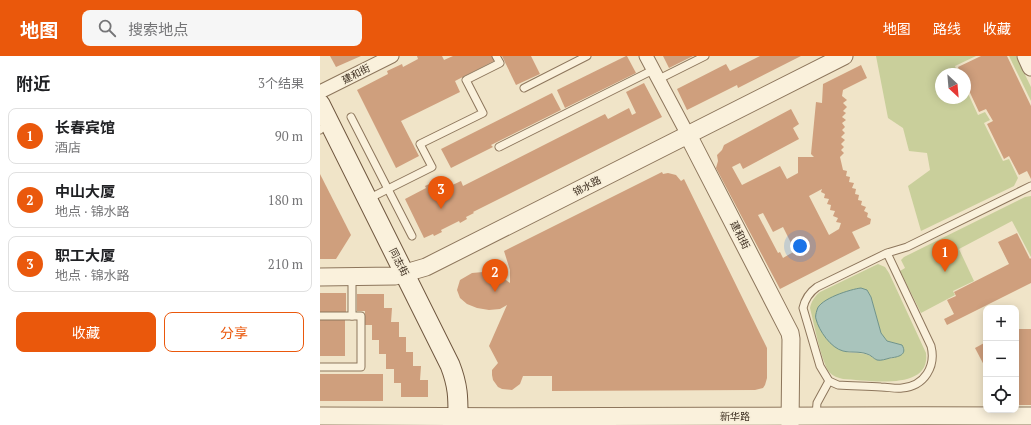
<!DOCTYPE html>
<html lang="zh">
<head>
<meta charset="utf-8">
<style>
	body { margin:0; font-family:"PT Serif","Noto Sans SC",serif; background:#f6f6f6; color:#202124 }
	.controls { position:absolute; right:12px; bottom:12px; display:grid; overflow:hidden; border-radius:8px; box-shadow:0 2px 10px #0003 }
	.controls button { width:36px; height:36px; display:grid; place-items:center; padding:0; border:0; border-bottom:1px solid #e0e0e0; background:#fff; color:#202124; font:20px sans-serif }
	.compass { position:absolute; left:615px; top:12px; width:36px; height:36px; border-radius:50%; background:#fff; box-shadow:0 2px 10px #0003; rotate:154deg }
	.you { position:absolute; left:480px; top:190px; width:14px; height:14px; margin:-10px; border:3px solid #fff; border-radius:50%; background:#1a73e8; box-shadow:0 0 0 6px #1a73e833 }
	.badge { display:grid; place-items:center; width:26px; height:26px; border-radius:50%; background:#ea580c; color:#fff; font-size:13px; font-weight:700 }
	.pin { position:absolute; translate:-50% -33px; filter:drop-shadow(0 1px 2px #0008) }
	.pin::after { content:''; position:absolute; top:21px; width:14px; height:12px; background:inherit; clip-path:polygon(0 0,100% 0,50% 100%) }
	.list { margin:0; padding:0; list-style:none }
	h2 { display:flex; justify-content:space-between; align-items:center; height:52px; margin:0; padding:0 16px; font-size:17px }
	h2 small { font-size:13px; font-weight:400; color:#757577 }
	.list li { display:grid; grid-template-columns:26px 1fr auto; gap:12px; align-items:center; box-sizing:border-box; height:56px; margin:0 8px 8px; padding:0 8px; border:1px solid #e0e0e0; border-radius:8px }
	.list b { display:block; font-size:15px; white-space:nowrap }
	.list p { margin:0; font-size:13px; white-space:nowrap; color:#757577 }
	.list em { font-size:13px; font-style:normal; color:#757577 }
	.actions { display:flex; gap:8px; padding:12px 16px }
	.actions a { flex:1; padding:9px 0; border:1px solid #ea580c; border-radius:8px; text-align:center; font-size:14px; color:#ea580c }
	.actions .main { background:#ea580c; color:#fff }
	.icon { flex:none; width:22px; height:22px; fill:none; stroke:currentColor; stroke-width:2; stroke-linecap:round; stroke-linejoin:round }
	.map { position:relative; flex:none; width:711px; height:369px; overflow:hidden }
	header { display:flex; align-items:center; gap:24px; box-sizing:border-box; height:56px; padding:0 20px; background:#ea580c; color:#fff }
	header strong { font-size:19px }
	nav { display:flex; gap:22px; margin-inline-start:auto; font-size:14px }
	.search { width:280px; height:36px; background:#f6f6f6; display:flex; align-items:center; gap:10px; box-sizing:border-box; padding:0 14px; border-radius:8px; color:#757577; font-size:15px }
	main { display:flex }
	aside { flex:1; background:#fff }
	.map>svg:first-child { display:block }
	.green { fill:#c9cf9b; fill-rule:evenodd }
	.water { fill:#a9c4bc; stroke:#6f938a }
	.building { fill:#cf9f7d; fill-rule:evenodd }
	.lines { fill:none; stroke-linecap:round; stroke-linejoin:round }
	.service-casing { stroke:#8d765c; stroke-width:9 }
	.minor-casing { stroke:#8d765c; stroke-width:15 }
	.tertiary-casing { stroke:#8d765c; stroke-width:19 }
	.secondary-casing { stroke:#6f573f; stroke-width:21 }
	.service { stroke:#faf1dc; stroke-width:7 }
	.minor { stroke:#faf1dc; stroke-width:13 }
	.tertiary { stroke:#faf1dc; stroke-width:17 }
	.secondary { stroke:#faf1dc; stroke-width:19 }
	.labels { text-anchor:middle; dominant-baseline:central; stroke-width:3; stroke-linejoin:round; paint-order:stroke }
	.street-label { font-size:10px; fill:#3d2e20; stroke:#f7eed8 }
</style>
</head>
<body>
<header>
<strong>地图</strong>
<div class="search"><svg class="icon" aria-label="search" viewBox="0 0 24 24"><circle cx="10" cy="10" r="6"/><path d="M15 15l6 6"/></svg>搜索地点</div>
<nav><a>地图</a><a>路线</a><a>收藏</a></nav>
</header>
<main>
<aside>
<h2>附近<small>3个结果</small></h2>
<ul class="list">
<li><span class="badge">1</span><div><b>长春宾馆</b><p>酒店</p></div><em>90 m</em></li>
<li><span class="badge">2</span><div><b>中山大厦</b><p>地点 · 锦水路</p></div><em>180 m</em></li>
<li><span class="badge">3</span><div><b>职工大厦</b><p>地点 · 锦水路</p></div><em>210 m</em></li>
</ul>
<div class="actions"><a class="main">收藏</a><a>分享</a></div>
</aside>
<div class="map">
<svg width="711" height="369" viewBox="0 0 711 369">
	<rect width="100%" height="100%" fill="#f0e4c8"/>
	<g class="green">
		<path d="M556,0H656L635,10L638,18H621V42H645V31L658,59L665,56L670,64L664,67L683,105L689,103L698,122L694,130L601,175L588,130L610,114L607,97L589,95L583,72L568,62Z"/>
		<path d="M689,0H696L711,31V45Z"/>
		<path d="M711,140V201L692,165L639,193L654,225L633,235L635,239L601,257L580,215L585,212L581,204L584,201L705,141Z"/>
		<path d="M558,208L565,211L569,217L606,297C611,336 547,324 523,323C518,322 513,320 509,316C501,304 494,268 490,252C491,246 495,240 500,236ZM547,234L551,241L561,277L567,285L582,289L574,302L556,304C545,294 536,299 523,295C510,291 501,274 496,262Z"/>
	</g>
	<path class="water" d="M541,232L547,234L551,241L561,277L567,285L582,289C588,299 578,301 570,302C566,303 561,305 557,304C554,303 551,299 547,298C539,295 531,297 523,295C511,292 499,275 496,263C495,261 496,257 497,254C499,243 531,233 541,232Z"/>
	<g class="building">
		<path d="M10,0H41L16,11Z"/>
		<path d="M97,0H122L124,4L133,0H172L174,5L135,25L140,36L81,65L99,100L76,112L37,34L68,18L67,15L82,8L83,11L98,3Z"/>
		<path d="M182,0H211L220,18L196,29Z"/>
		<path d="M306,0H307L316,17L245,52L237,34Z"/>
		<path d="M343,0H373L349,12Z"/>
		<path d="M440,0H481L418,32L417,29L367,54L357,33L406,8L410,15Z"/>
		<path d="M661,0H687L711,50V123L707,115L699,119L689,100L684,103L667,68L673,65L666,53L659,56L645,26V18H641L638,11Z"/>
		<path d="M541,9L547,22L523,34L522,40L527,44L523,47L527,51L523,55L526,57L522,61L526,64L522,67L525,71L522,74L525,77L521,81L525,84L521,88L524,91L521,94L524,97L520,101L523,114L527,115L526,120L530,121L529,126L534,127L532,132L536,133L535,138L539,139L538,144L542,145L541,149L546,151L544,155L548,157L547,161L551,163L550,168L532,176L540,192L460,233L396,112L398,105L397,99L402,94L404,89L471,53L479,68L473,72L479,83L423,113L420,107L412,111L422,129L460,110L467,123L478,117V101H494L491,98L496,46L502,47L503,28ZM502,133L501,136L505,138L504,142L509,143L507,148L511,149L510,154L515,155L513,160L518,162L516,166L521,167L519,173L509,179L489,140ZM443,157L453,176L463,171L475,195L463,202L460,196L458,197L438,159Z"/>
		<path d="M324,27L342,61L153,156L154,157L146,161L147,163L140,167L139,165L121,174L122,176L114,180L113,178L104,182L85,143L106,132L105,130L122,122L126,132L141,125L143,130L285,58L288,63L309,52L312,59L316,57L306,36Z"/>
		<path d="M232,37L241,54L171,89L173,91L131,112L121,93Z"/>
		<path d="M342,116L343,118L348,117L356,119L361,125L364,123L447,292V322L445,329L443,332L435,334L232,335V320H203L200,328L192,334L182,333L178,331L173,324L172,319V314L178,307L169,290L187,249L180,253L169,254L157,252L147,248L140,242L137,234L140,224L152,217L163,216L179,219L190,227V214L184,195Z"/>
		<path d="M0,118L31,179L16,203H0Z"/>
		<path d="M697,177L710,203L711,202V227L627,269L624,263L634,258L627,244L636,240L634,236L689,208L678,186Z"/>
		<rect x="0" y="237" width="26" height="19"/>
		<path d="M37,238H64V252H72L71,266H79V281H86V296H93V310H101L100,324H108V341H81V327H74V313H66V298H59V284H52V269H45V255H37Z"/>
		<rect x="0" y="264" width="25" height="36"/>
		<path d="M699,273H711V349H699V345H696V293H699Z"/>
		<path d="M666,286V313L655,292Z"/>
		<rect x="0" y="318" width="63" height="27"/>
	</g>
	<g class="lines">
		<defs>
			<g id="service">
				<path d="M339,23L385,0"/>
				<path d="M204,32L267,0"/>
				<path d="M31,61L92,180"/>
				<path d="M0,74L1,73"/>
				<path d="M179,91L333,14"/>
				<path d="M48,143L112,111L100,88L163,57L146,24L180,7L176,0"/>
				<path d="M567,197L611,290C616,310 605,330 582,332C576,333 568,331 561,331C546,330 532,330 518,329L509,325L500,310L483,252C485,243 490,236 497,231L567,197L587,191L711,130"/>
				<path d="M32,221V260"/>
				<path d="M0,260H41V311H0"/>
				<path d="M496,359L497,347L509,325"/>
			</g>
			<g id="minor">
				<path d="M326,0L368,79"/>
				<path d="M0,36L72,0"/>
			</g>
			<g id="tertiary">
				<path d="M706,0L711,11"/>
				<path d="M368,79L470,277L471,283L470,369"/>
				<path d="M0,221L75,220L106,211L524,0"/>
				<path d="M0,360C237,362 474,359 711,360"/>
			</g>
			<path id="secondary" d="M0,48L130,309C139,332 138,344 138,369"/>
		</defs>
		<use href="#service" class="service-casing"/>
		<use href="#minor" class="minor-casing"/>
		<use href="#tertiary" class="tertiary-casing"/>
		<use href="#secondary" class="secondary-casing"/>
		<use href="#service" class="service"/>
		<use href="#minor" class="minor"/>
		<use href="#tertiary" class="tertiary"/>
		<use href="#secondary" class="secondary"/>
	</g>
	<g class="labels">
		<g class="street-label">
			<text transform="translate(36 18) rotate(-27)">建和街</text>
			<text transform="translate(267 130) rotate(-27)">锦水路</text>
			<text transform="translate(420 179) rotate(63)">建和街</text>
			<text transform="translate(79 206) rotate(63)">同志街</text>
			<text x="415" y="360">新华路</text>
		</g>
	</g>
</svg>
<div class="controls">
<button>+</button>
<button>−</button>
<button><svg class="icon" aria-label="locate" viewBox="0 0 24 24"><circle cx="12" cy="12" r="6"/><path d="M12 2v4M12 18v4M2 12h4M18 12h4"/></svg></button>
</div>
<svg class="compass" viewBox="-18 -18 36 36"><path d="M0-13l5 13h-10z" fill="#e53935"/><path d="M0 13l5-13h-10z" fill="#757577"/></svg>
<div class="you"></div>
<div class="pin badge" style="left:625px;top:216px">1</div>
<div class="pin badge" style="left:175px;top:236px">2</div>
<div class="pin badge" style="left:121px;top:153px">3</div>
</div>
</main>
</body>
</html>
